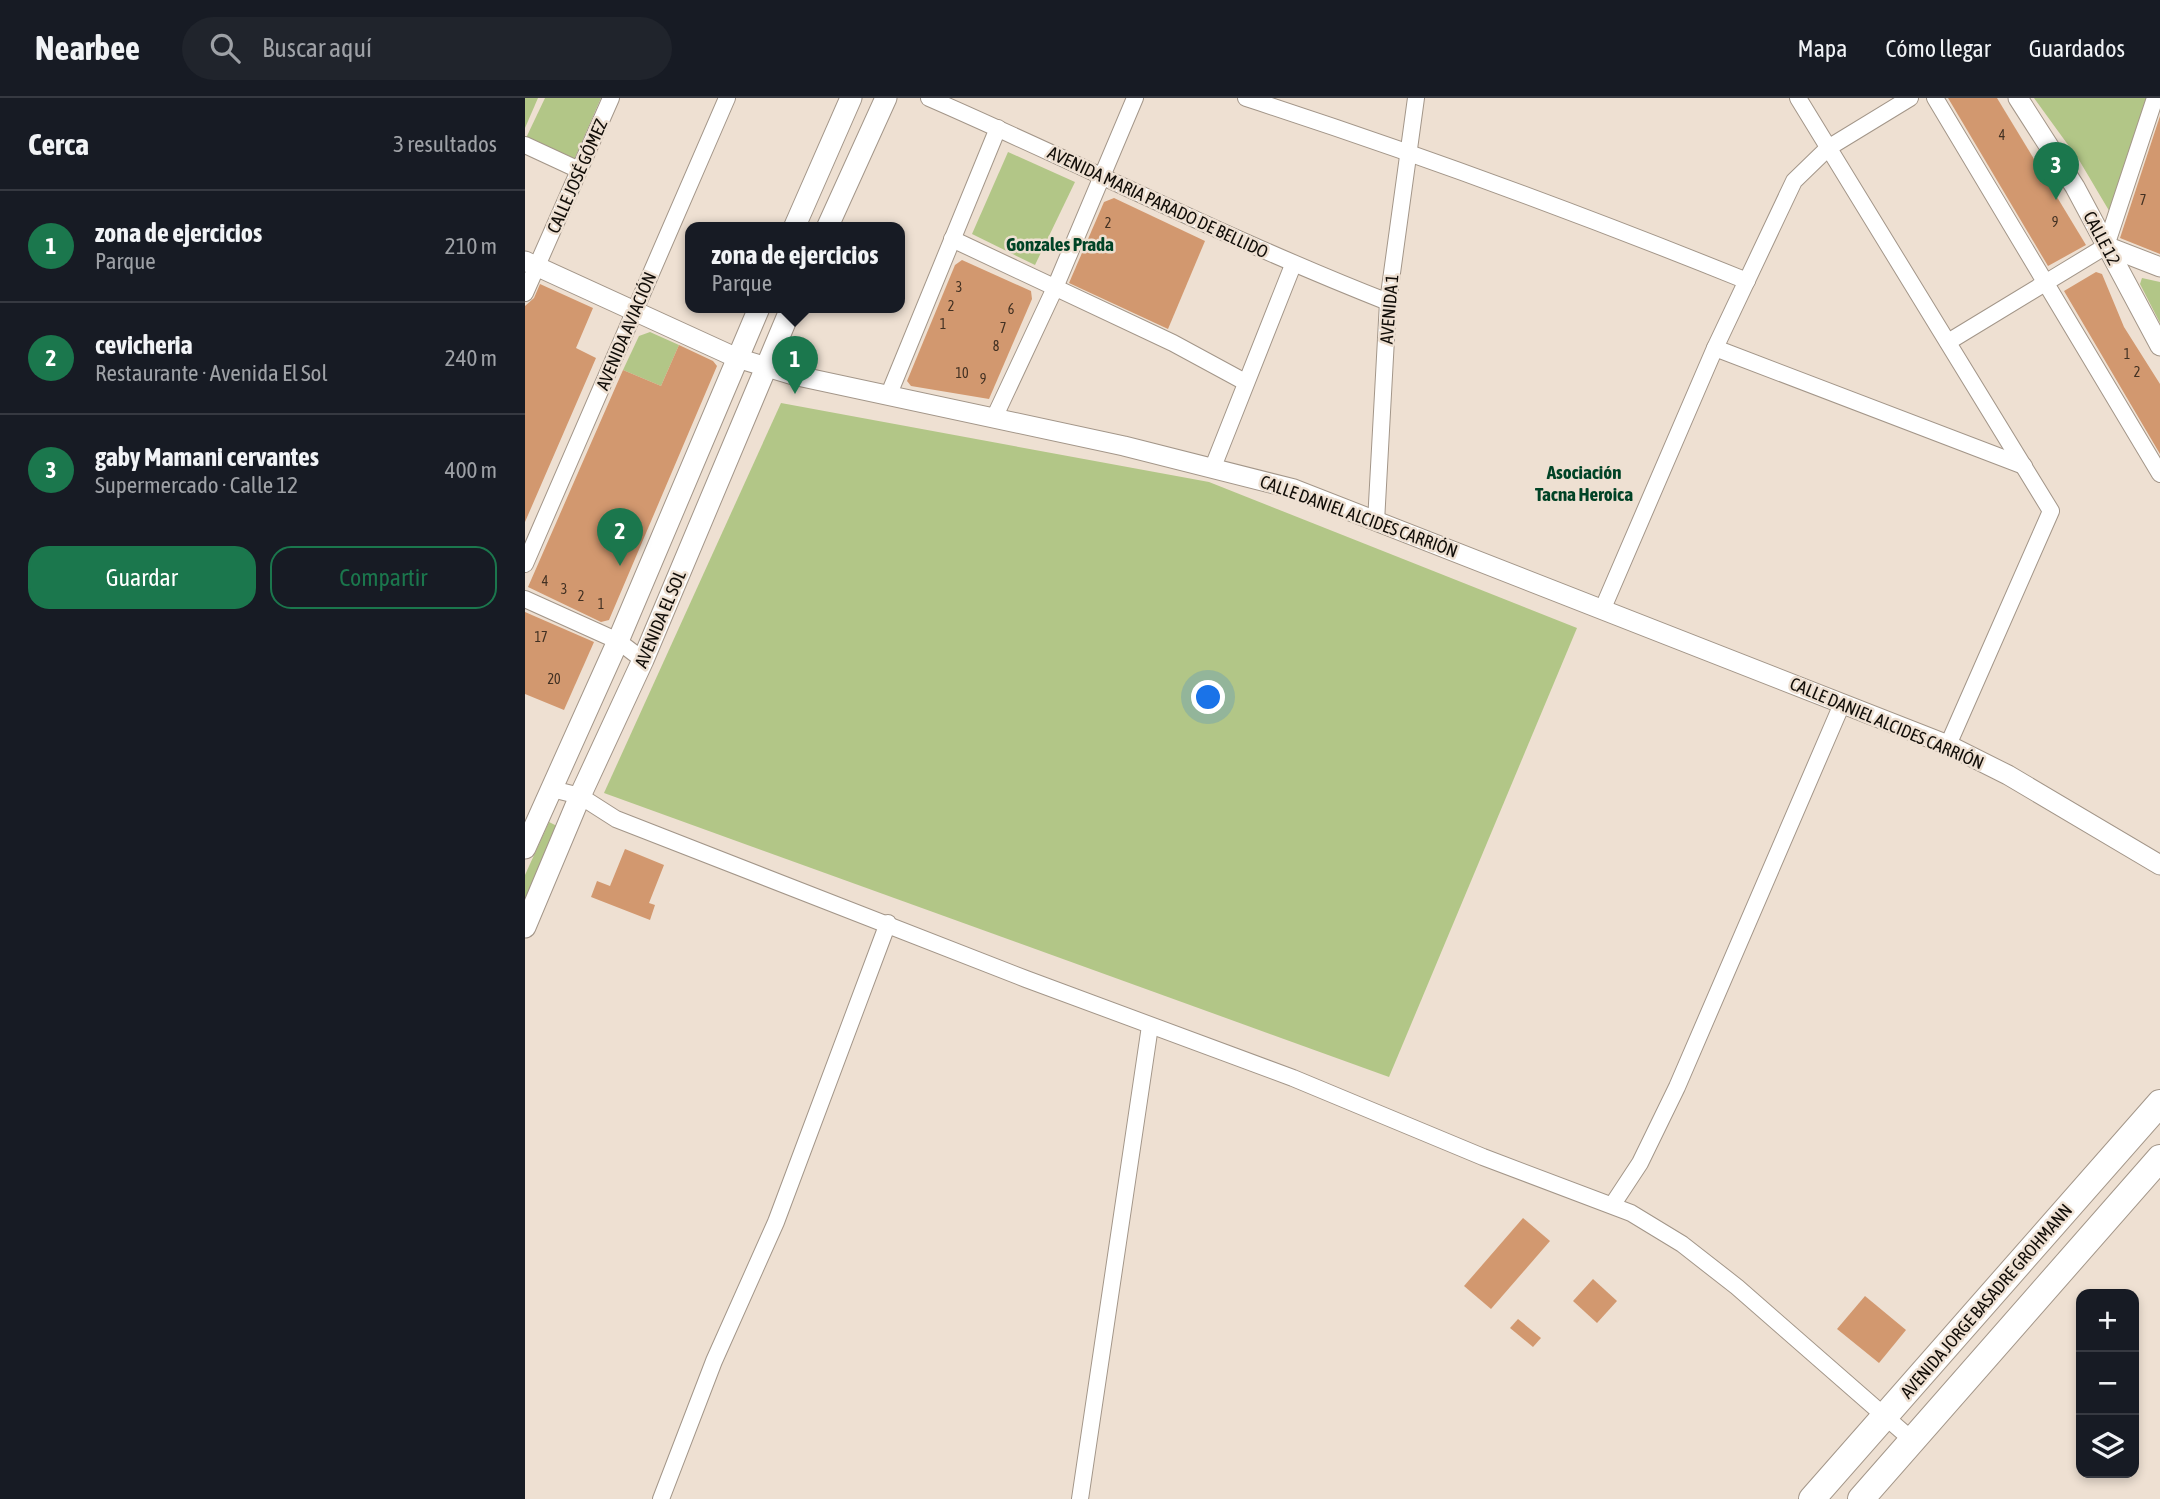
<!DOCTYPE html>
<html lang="es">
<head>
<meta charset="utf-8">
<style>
	body { margin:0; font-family:"Asap Condensed",sans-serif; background:#20242c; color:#f1f3f6 }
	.controls { position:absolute; right:21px; bottom:21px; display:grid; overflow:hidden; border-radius:14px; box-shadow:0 4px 10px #0003 }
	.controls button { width:63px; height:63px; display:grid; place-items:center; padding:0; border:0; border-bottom:2px solid #363941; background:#171b24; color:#f1f3f6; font:35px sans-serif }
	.you { position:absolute; left:684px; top:600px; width:24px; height:24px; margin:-18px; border:5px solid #fff; border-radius:50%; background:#1a73e8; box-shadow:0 0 0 10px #1a73e833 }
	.badge { display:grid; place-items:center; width:46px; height:46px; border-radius:50%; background:#1b774d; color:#fff; font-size:23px; font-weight:700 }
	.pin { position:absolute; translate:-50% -58px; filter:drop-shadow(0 2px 4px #0008) }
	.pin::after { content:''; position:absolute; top:37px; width:24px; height:21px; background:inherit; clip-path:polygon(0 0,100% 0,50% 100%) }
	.popup { position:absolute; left:160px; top:124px; width:220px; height:91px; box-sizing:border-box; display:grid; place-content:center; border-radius:14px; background:#171b24; filter:drop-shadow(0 2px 5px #0005); font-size:23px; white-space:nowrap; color:#9ea1a6 }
	.popup b { font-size:26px; color:#f1f3f6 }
	.popup::after { content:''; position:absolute; left:50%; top:100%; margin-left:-14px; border:14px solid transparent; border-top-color:#171b24 }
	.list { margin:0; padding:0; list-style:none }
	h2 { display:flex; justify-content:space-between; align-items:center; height:91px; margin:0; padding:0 28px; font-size:30px }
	h2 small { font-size:23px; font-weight:400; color:#9ea1a6 }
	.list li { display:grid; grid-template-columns:46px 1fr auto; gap:21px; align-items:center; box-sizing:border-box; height:112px; padding:0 28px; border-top:2px solid #363941 }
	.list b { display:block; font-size:26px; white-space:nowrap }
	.list p { margin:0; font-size:23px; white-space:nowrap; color:#9ea1a6 }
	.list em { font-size:23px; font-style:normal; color:#9ea1a6 }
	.actions { display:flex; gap:14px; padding:21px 28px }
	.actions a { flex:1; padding:16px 0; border:2px solid #1b774d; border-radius:21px; text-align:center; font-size:24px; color:#1b774d }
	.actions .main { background:#1b774d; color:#fff }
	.icon { flex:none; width:38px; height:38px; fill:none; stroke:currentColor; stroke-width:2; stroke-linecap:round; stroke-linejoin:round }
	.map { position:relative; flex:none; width:1635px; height:1401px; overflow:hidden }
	header { display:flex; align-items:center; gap:42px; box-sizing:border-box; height:98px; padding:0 35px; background:#171b24; border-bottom:2px solid #363941 }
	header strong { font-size:33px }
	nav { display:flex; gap:38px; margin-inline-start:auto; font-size:24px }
	.search { width:490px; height:63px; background:#20242c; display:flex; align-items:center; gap:18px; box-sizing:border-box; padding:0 24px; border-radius:38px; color:#9ea1a6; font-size:26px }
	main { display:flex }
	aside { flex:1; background:#171b24 }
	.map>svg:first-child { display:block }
	.green { fill:#b2c687 }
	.building { fill:#d2986f }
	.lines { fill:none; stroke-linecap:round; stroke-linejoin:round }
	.minor-casing { stroke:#a39689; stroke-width:18 }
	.tertiary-casing { stroke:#a39689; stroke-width:21 }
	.secondary-casing { stroke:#a39689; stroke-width:23 }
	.trunk-casing { stroke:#a39689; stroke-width:28 }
	.minor { stroke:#fff; stroke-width:16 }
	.tertiary { stroke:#fff; stroke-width:19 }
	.secondary { stroke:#fff; stroke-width:21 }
	.trunk { stroke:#fff; stroke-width:26 }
	.labels { text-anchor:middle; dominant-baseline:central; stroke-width:5; stroke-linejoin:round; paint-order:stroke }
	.number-label { font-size:14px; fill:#413022 }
	.street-label { font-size:18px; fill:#110d08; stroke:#eee0d2 }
	.neighbourhood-label { font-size:19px; font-weight:bold; fill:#004326; stroke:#eee0d2 }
</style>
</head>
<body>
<header>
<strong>Nearbee</strong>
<div class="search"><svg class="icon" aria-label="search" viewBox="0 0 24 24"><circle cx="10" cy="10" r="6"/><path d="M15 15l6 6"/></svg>Buscar aquí</div>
<nav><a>Mapa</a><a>Cómo llegar</a><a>Guardados</a></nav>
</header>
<main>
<aside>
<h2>Cerca<small>3 resultados</small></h2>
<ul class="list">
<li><span class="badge">1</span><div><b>zona de ejercicios</b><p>Parque</p></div><em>210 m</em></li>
<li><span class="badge">2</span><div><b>cevicheria</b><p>Restaurante · Avenida El Sol</p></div><em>240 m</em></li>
<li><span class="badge">3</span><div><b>gaby Mamani cervantes</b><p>Supermercado · Calle 12</p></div><em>400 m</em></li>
</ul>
<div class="actions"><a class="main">Guardar</a><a>Compartir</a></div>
</aside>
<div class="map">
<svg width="1635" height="1401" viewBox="0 0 1635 1401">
	<rect width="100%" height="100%" fill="#eee0d2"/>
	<g class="green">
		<path d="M0,0H13L0,30Z"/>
		<path d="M20,0H76L49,62L1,40Z"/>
		<path d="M1509,0H1625L1586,116L1554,62Z"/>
		<path d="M483,54L550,84L510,167L447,136Z"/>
		<path d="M1617,180L1635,184V225L1615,186Z"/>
		<path d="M125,234L154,247L136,288L98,272L114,238Z"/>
		<path d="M256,305L684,384L1052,530L864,979L79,695Z"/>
		<path d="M24,724L36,730L0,810V777Z"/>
	</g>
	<g class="building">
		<path d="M1423,0H1472L1561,147L1523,168Z"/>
		<path d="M1635,18V156L1595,140Z"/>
		<path d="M589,100L680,143L643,231L544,185L579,104Z"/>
		<path d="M437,162L506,193L507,201L464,301L386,288L382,283L430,167Z"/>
		<path d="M1571,174L1577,176L1599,229L1635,286V356L1539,193Z"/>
		<path d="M15,186L68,210L51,250L71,260L0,424V208L9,200Z"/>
		<path d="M154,247L188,263L192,268L84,522L76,524L3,489L98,272L136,288Z"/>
		<path d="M0,514L69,544L39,612L0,596Z"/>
		<path d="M100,751L139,767L124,805L130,807L125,822L66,799L72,783L85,788Z"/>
		<path d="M998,1120L1025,1143L966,1211L939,1188Z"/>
		<path d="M1068,1181L1092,1203L1072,1225L1048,1203Z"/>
		<path d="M1340,1198L1381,1232L1354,1265L1312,1231Z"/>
		<path d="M993,1221L1016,1240L1008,1249L985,1230Z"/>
	</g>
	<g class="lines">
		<defs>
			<g id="minor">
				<path d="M404,0C558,67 707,143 863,204"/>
				<path d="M721,0C891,55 1056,116 1222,183"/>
				<path d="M1273,0L1526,413L1423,647"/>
				<path d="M1410,0L1635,376"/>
				<path d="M0,47L54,72"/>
				<path d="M427,141L648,245L720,284"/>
				<path d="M0,195L86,0"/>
				<path d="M1423,244L1581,148L1630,0"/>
				<path d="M1190,250L1499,368"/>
				<path d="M364,296L473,30"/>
				<path d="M470,318L529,192L610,0"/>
				<path d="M688,369L768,167"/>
				<path d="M851,424L863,204L891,0"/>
				<path d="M0,466L202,0"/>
				<path d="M0,501L93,543L118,562"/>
				<path d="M1078,510L1190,250L1269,83L1303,50L1385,0"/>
				<path d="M27,691L55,698L91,721L501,881L768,980L958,1059L1106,1115L1157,1146L1212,1189L1387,1342"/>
				<path d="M1088,1106L1115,1065L1152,989L1317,606"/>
				<path d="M136,1401L189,1263L251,1124L363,825"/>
				<path d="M555,1401L625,928"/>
			</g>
			<g id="tertiary">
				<path d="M1493,0L1550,89L1635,248"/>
				<path d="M1581,148L1635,169"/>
				<path d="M0,163L212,260L268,277L599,348L769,391L1423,647L1483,677L1635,767"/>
			</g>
			<g id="secondary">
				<path d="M269,130L326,0"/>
				<path d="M302,130L361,0"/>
				<path d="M0,750L93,543L234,210"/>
				<path d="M0,829L55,698L118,562L266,210"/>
			</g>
			<g id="trunk">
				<path d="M1287,1401L1635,1005"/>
				<path d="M1336,1401L1635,1060"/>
			</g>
		</defs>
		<use href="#minor" class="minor-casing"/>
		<use href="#tertiary" class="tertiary-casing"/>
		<use href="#secondary" class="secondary-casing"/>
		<use href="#trunk" class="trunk-casing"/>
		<use href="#minor" class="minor"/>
		<use href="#tertiary" class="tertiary"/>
		<use href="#secondary" class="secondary"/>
		<use href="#trunk" class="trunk"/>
	</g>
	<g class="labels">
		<g class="number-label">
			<text x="1477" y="37">4</text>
			<text x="1618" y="102">7</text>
			<text x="1530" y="124">9</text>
			<text x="583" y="125">2</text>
			<text x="434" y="189">3</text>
			<text x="426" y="208">2</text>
			<text x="486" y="211">6</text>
			<text x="418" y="226">1</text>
			<text x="478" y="230">7</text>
			<text x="471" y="248">8</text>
			<text x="1602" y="256">1</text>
			<text x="1612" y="274">2</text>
			<text x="437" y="275">10</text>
			<text x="458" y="281">9</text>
			<text x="20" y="483">4</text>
			<text x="39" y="491">3</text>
			<text x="56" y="498">2</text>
			<text x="76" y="506">1</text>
			<text x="16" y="539">17</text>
			<text x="29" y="581">20</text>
		</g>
		<g class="street-label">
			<text transform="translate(52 78) rotate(-66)">CALLE JOSÉ GÓMEZ</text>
			<text transform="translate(633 104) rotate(25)">AVENIDA MARIA PARADO DE BELLIDO</text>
			<text transform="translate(1577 140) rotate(62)">CALLE 12</text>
			<text transform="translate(864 211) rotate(-85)">AVENIDA 1</text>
			<text transform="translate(101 233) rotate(-67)">AVENIDA AVIACIÓN</text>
			<text transform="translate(834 418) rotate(20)">CALLE DANIEL ALCIDES CARRIÓN</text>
			<text transform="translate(135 521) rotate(-67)">AVENIDA EL SOL</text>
			<text transform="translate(1362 625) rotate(23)">CALLE DANIEL ALCIDES CARRIÓN</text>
			<text transform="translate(1461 1203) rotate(-49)">AVENIDA JORGE BASADRE GROHMANN</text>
		</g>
		<g class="neighbourhood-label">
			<text x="535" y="146">Gonzales Prada</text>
			<text x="1059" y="374">Asociación<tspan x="1059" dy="22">Tacna Heroica</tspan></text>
		</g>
	</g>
</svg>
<div class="controls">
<button>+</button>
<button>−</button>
<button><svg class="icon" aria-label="layers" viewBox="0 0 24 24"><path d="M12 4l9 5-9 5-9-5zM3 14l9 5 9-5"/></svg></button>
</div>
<div class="you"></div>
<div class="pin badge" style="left:270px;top:296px">1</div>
<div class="popup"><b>zona de ejercicios</b>Parque</div>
<div class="pin badge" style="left:95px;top:468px">2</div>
<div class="pin badge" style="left:1531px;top:102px">3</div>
</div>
</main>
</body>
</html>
